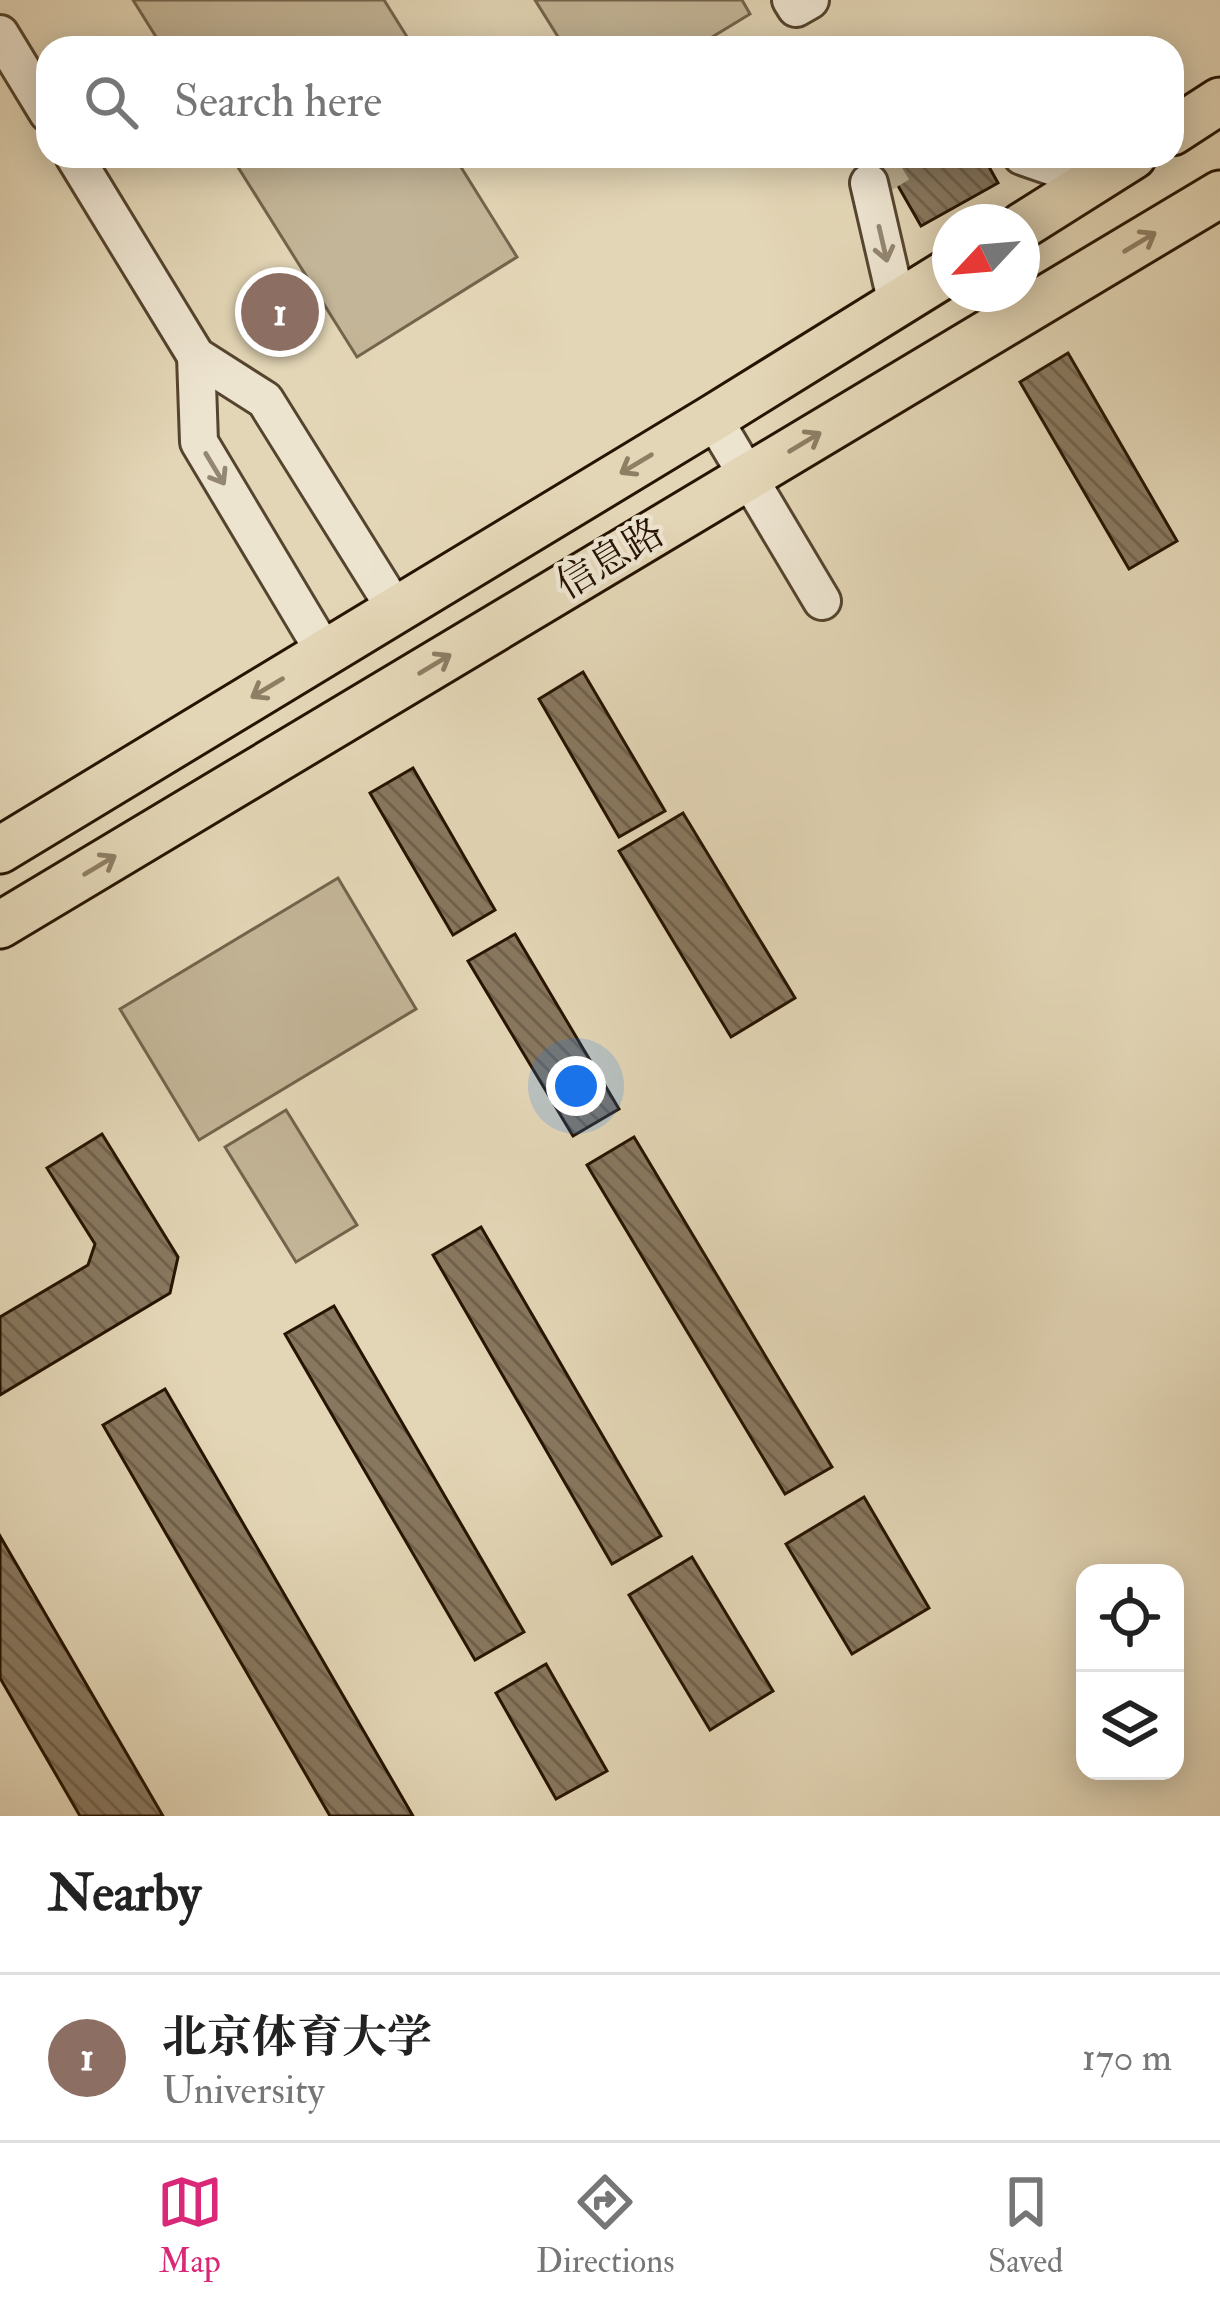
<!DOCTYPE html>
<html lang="en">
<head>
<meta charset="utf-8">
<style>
	body { margin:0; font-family:"IM FELL Double Pica","Noto Serif SC",serif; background:#f2f2f2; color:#222 }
	.controls { position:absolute; right:36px; bottom:36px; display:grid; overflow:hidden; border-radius:24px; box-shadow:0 6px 30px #0003 }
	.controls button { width:108px; height:108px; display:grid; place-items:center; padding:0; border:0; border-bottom:3px solid #e0e0e0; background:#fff; color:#222; font:60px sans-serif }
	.compass { position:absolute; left:932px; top:204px; width:108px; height:108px; border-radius:50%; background:#fff; box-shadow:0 6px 30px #0003; rotate:244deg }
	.you { position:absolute; left:576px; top:1086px; width:42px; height:42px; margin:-30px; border:9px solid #fff; border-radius:50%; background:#1a73e8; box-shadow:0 0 0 18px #1a73e833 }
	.badge { display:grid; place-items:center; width:78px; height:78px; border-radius:50%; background:#db2777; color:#fff; font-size:39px; font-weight:700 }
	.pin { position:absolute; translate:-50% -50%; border:6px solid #fff; box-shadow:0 3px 12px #0006 }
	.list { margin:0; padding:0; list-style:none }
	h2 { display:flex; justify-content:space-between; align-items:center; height:156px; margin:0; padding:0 48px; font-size:51px }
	h2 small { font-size:39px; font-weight:400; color:#767676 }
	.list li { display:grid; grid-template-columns:78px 1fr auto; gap:36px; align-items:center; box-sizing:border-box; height:168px; padding:0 48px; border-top:3px solid #e0e0e0 }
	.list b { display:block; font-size:45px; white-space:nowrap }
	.list p { margin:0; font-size:39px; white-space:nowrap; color:#767676 }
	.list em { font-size:39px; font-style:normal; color:#767676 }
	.icon { flex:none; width:66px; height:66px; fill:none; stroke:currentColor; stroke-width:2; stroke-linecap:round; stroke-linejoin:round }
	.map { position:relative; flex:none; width:1220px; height:1816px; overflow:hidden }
	.search { position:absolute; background:#fff; box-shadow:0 6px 30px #0003; left:36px; right:36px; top:36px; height:132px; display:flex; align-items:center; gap:30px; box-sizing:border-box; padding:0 42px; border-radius:36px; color:#767676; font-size:45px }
	.sheet { height:324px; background:#fff }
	nav { display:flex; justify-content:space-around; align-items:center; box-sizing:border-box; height:168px; border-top:3px solid #e0e0e0; background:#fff; font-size:33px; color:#767676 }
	nav a { display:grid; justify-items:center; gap:6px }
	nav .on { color:#db2777 }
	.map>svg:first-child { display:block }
	.garden { fill:#c3b597; stroke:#74644c; stroke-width:3 }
	.building { fill:url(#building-back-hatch); stroke:#261300; stroke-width:3 }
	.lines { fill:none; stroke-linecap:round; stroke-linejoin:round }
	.minor-tunnel { stroke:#bdaf92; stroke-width:36; stroke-dasharray:36 18; stroke-linecap:butt }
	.minor-casing { stroke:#55442e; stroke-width:42 }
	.major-casing { stroke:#261300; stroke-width:51 }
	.minor { stroke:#ede4d0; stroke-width:36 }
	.major { stroke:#e3d6b6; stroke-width:45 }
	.oneway { stroke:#8e7e64 }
	.oneway2 { stroke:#938672 }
	.labels { text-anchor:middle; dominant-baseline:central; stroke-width:9; stroke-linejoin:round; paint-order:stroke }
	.street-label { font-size:39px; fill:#261300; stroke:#ede4d0 }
</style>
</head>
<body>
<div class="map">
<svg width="1220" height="1816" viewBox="0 0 1220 1816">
	<defs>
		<pattern id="building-back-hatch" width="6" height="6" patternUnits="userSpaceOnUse" patternTransform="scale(3)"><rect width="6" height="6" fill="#88785f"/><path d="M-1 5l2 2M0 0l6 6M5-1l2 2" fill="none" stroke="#6f614c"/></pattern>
	</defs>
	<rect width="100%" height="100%" fill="#e3d6b6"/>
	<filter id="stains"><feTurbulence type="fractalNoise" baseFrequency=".00167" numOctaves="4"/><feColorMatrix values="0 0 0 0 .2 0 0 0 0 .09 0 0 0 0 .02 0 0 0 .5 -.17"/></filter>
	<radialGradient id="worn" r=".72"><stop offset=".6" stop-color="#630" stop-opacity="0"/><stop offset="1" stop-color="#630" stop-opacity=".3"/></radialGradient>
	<g class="garden">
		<path d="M133,0H384L414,48H163Z"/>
		<path d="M535,0H742L750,14L694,48H565Z"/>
		<path d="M231,156H454L517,257L357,357Z"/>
		<path d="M338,878L416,1009L199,1140L120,1009Z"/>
		<path d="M286,1110L357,1225L296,1262L225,1147Z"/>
	</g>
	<g class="building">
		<path d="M881,156H983L998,183L921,226Z"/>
		<path d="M1068,353L1177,541L1129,569L1020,382Z"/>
		<path d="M583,672L665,811L619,837L539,699Z"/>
		<path d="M413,768L495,910L453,935L370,793Z"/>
		<path d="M683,813L795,998L731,1037L619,851Z"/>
		<path d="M515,934L619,1109L573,1136L468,961Z"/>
		<path d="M102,1134L178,1257L170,1293L0,1395V1317L88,1265L95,1244L47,1168Z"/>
		<path d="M634,1137L832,1467L785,1494L587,1165Z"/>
		<path d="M481,1227L661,1536L612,1564L433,1255Z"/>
		<path d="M334,1306L524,1632L475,1660L285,1334Z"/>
		<path d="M165,1389L413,1816H330L103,1425Z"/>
		<path d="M864,1497L929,1608L852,1654L786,1544Z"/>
		<path d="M0,1536L163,1816H80L0,1678Z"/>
		<path d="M692,1557L773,1691L710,1730L629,1595Z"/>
		<path d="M546,1664L607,1771L556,1799L496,1693Z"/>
	</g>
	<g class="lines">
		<path class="minor-tunnel" d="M869,183L913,156"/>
		<defs>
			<g id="minor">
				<path d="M791,0L796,8L810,0"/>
				<path d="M0,34L48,113"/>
				<path d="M74,156L196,356L265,400L396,610"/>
				<path d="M1022,156L1094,181"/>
				<path d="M869,183L897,304"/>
				<path d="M196,356L199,442L325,653"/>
				<path d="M713,418L822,601"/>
			</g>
			<g id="major">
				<path d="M1172,132L1220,101"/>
				<path d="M1022,226L1133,156"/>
				<path d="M0,850L713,418L950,271"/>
				<path d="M0,925L1220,194"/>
			</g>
		</defs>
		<use href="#minor" class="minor-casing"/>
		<use href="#major" class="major-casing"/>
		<use href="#minor" class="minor"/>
		<use href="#major" class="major"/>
	</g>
	<defs><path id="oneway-shaft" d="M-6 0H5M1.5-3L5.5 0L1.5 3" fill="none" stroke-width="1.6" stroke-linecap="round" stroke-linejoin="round" transform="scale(3)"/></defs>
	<g class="oneway">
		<use href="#oneway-shaft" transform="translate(1140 242) rotate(-31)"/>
		<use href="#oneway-shaft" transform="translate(805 442) rotate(-31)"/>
		<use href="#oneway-shaft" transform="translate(636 464) rotate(149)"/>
		<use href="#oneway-shaft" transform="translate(435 664) rotate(-31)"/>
		<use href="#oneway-shaft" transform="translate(267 688) rotate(149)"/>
		<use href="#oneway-shaft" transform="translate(100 865) rotate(-31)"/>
	</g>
	<g class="oneway2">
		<use href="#oneway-shaft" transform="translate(883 244) rotate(77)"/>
		<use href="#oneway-shaft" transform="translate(215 469) rotate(59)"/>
	</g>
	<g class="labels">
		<g class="street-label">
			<text transform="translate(610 559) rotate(-31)">信息路</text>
		</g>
	</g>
	<rect width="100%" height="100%" filter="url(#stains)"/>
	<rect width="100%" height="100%" fill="url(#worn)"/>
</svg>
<div class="controls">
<button><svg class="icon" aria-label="locate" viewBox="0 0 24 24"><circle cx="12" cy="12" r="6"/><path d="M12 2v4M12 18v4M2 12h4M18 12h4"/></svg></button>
<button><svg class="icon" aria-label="layers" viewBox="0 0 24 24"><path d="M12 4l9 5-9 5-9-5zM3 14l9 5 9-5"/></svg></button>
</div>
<svg class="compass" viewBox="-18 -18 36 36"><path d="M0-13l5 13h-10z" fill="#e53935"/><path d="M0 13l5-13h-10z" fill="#767676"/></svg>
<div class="you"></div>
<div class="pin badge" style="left:280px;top:312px;background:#8d6e63">1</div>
<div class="search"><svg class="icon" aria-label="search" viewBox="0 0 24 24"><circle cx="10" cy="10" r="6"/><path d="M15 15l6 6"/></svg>Search here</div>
</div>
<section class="sheet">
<h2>Nearby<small></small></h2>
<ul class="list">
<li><span class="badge" style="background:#8d6e63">1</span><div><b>北京体育大学</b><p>University</p></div><em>170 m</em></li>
</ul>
</section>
<nav>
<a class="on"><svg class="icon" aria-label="map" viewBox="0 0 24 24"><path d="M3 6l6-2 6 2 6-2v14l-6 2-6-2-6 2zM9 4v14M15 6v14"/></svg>Map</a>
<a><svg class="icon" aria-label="directions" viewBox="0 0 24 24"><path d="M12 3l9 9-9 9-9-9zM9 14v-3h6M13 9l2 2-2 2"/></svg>Directions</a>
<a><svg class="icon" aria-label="saved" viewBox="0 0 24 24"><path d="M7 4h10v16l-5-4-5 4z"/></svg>Saved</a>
</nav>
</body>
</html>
